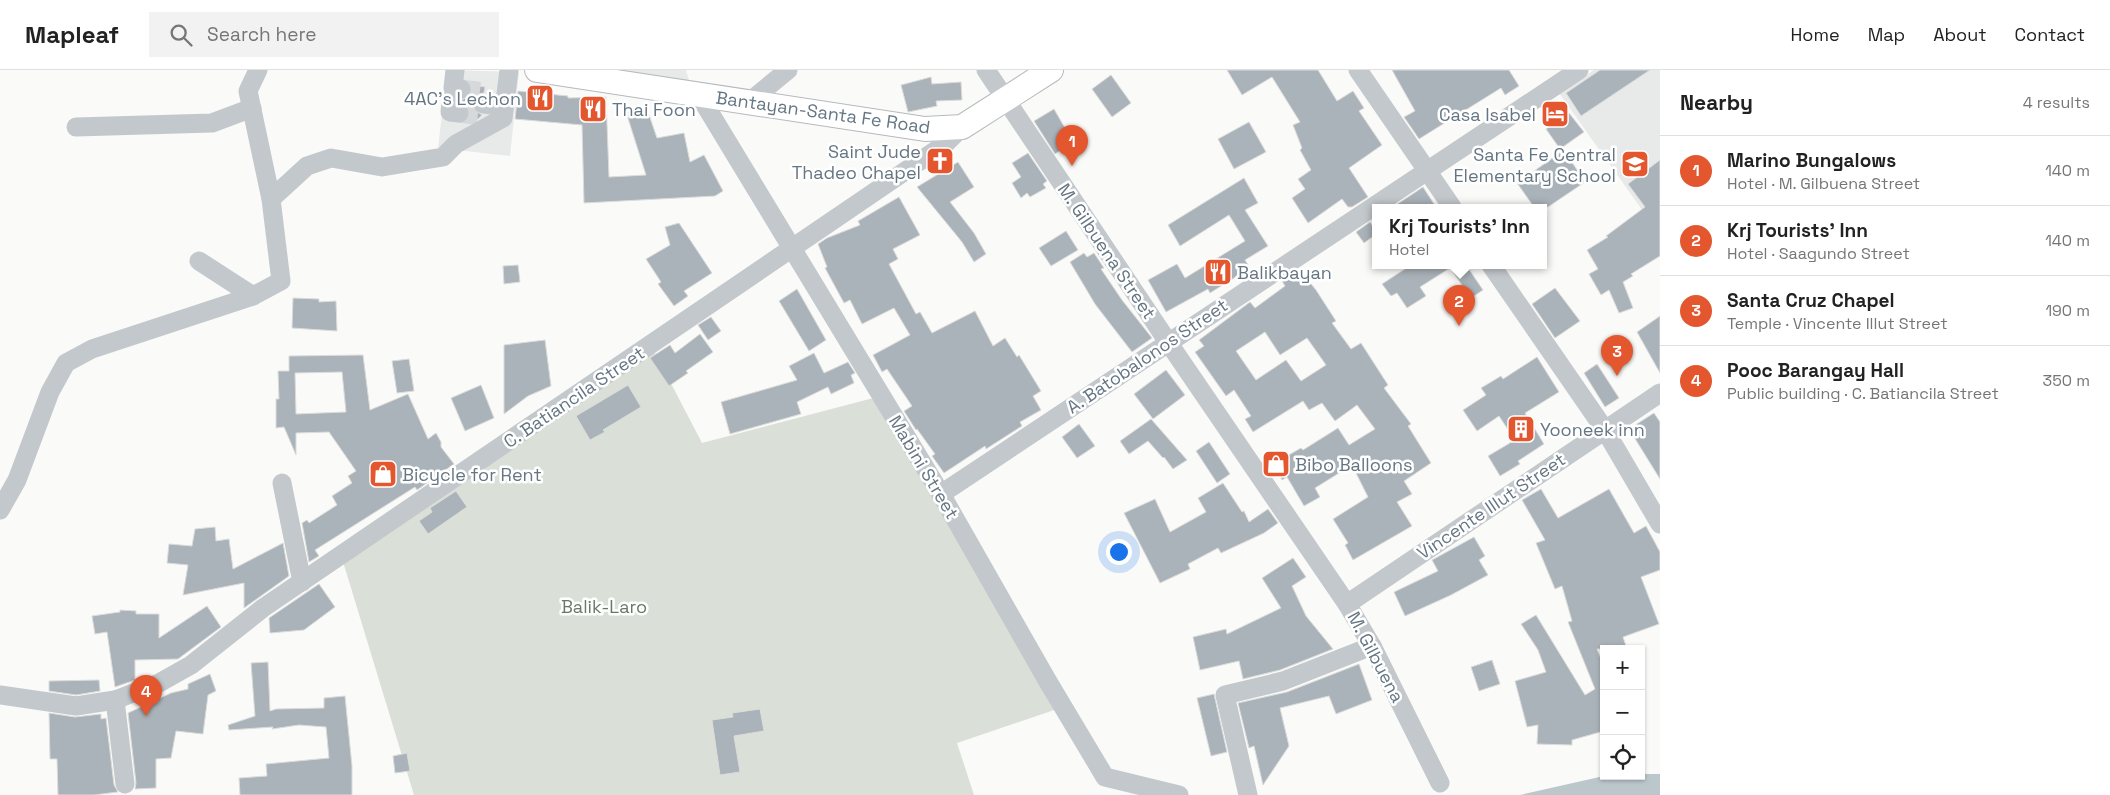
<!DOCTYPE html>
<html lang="en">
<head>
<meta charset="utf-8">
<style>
	body { margin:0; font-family:"Space Grotesk",sans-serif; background:#f2f2f2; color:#222 }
	.controls { position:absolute; right:15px; bottom:15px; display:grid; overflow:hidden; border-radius:0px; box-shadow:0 1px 4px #0004 }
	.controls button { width:45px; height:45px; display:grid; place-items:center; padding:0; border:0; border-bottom:1px solid #e0e0e0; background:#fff; color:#222; font:25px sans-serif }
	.you { position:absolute; left:1118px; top:481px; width:18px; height:18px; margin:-12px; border:4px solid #fff; border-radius:50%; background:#1a73e8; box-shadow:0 0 0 8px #1a73e833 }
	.badge { display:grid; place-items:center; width:32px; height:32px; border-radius:50%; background:#e4572e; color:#fff; font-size:16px; font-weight:700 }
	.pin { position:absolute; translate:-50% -41px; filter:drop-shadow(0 1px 2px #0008) }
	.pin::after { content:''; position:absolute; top:26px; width:18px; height:15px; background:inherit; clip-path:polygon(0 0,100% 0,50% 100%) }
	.popup { position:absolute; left:1372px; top:134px; width:175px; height:65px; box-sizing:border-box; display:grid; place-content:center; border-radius:0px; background:#fff; filter:drop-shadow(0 1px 4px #0005); font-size:16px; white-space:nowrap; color:#767676 }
	.popup b { font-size:19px; color:#222 }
	.popup::after { content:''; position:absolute; left:50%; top:100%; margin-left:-10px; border:10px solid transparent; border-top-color:#fff }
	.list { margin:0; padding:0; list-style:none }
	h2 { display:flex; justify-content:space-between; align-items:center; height:65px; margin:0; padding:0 20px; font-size:21px }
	h2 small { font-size:16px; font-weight:400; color:#767676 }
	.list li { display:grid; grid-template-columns:32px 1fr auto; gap:15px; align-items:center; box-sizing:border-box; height:70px; padding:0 20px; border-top:1px solid #e0e0e0 }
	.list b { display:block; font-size:19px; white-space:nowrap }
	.list p { margin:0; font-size:16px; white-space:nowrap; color:#767676 }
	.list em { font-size:16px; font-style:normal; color:#767676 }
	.icon { flex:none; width:28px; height:28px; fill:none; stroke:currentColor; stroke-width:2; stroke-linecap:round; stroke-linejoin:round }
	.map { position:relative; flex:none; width:1660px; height:725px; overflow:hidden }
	header { display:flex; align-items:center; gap:30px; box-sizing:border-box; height:70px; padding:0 25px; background:#fff; border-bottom:1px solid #e0e0e0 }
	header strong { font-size:24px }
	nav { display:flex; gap:28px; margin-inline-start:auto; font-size:18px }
	.search { width:350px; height:45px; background:#f2f2f2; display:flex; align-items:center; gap:12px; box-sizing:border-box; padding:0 18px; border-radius:0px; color:#767676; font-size:19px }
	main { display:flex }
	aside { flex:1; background:#fff }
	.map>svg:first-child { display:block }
	.built { fill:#e8e9e9 }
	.green { fill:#dadfd7 }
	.water { fill:#bbc7cb }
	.building { fill:#aab3b9; stroke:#dcdcda; fill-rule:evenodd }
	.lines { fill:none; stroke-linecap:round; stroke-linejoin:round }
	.minor-tunnel { stroke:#d5d9db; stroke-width:19; stroke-dasharray:19 9; stroke-linecap:butt }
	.major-casing { stroke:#b5babe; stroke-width:26 }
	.minor { stroke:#c3c8cc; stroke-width:19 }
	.major { stroke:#fff; stroke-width:24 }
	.labels { text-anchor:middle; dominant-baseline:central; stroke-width:5; stroke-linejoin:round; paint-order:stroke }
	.poi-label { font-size:18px; fill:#657683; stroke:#fff; text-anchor:start }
	.street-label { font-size:18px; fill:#657683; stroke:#fff }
	.park-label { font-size:18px; fill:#687a64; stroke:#fff }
</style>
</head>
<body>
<header>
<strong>Mapleaf</strong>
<div class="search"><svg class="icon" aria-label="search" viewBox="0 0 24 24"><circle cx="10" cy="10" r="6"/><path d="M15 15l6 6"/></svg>Search here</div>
<nav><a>Home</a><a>Map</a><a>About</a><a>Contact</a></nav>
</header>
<main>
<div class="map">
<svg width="1660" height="725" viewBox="0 0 1660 725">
	<rect width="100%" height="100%" fill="#fafaf8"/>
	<g class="built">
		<path d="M447,0L519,2L510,86L438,78Z"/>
		<path d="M614,0H686L690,14Z"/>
		<path d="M1594,0H1660V165L1559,23Z"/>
	</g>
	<path class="green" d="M651,275L702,373L881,326L1063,637L957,673L974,725H414L341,485Z"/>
	<path class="water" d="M1641,704H1660V725H1520L1604,706H1641Z"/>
	<g class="building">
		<path d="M1227,0H1318L1337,31L1353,21L1364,38L1359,41L1382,75L1349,98L1368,127L1352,137H1348L1342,129L1308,153L1292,128L1305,119L1298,109L1311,100L1300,80L1302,78L1293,55L1300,52L1272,7L1242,25Z"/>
		<path d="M1392,0H1509L1519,16L1505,25L1501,18L1419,69L1404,47L1415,41Z"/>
		<path d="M1600,0H1650L1581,46L1566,23Z"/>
		<path d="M1111,5L1131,33L1112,47L1092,19Z"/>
		<path d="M931,7L932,14L961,12L962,30L936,31L937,36L908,42L901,15Z"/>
		<path d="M472,15L485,17L484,23L478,24L472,32L473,39L482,45L478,49L469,48V39L462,32V30L470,25Z"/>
		<path d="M518,21L568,26V28L606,27L609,107L646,105L626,42L646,36L657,68L684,63L690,92L704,85L723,121L715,126L584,133L582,55L515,49Z"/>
		<path d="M1054,39L1073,72L1055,84L1034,51Z"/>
		<path d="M1569,43L1584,62L1560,79L1546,59Z"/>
		<path d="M1249,52L1266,82L1234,99L1218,69Z"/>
		<path d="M1564,80L1585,112L1548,137H1534L1517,113Z"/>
		<path d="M1028,83L1047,111L1043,114L1046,118L1030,127L1027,123L1021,128L1012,113L1021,107L1012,93Z"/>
		<path d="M1660,90V186L1631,204L1633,206L1623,212L1633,238L1619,243L1609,220L1601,225L1589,204L1598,199L1587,180L1608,167L1606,166L1645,137L1628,114Z"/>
		<path d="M958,92L974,117L950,132L974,163L986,184L974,192L962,172L917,117Z"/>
		<path d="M1244,108L1258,133L1245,140L1268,176L1245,190L1250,198L1210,223L1208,219L1166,242L1148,210L1177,194L1185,208L1245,171L1229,145L1180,176L1168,155Z"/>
		<path d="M1423,117L1436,137H1393Z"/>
		<path d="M899,127L920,165L893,179L898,189L889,194L916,244L920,242L932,263L975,241L993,276L1005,268L1017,287L1019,285L1041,321L1033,326L1041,340L1020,352L1022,356L986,379L985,376L944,403L932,386L935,384L917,359L916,360L904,341L912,336L887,299L882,302L873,285L910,265L894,238L862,254L850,230L844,233L825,198L827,197L818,174L827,168L860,155L858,151Z"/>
		<path d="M1370,152L1375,160V165L1364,173L1356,162Z"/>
		<path d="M679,153L712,203L684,221L688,226L674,236L658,214L661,212L646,189L670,175L665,157Z"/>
		<path d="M1066,161L1078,180L1051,196L1039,178Z"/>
		<path d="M1084,183L1087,187L1094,183L1104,198L1101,199L1122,230L1152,268L1132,282L1095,234L1070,192Z"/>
		<path d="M518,195L520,212L504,214L503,196Z"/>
		<path d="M1411,195H1466L1483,220L1471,228L1450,198L1420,217L1426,226L1407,238L1397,223L1391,226L1382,214Z"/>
		<path d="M1299,199L1316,220L1336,251L1332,253L1351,279L1361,273L1388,315L1384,318L1411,354L1408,356L1431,393L1404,411L1412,424L1397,432L1412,456L1353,490L1345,475L1348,473L1333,449L1368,427L1352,395L1315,418L1320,427L1304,436L1287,407L1282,410L1273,394L1301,378L1303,380L1338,358L1349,375L1375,359L1357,335L1335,351L1322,333L1309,340L1303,331L1253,362L1245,349L1251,346L1234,320L1226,326L1195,282L1204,276L1199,270L1250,232L1255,238L1285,216L1282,211ZM1265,262L1280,285L1307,268L1326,295L1301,311L1286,290L1256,310L1236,281Z"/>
		<path d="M1555,218L1580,251L1555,268L1532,234Z"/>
		<path d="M797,219L826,270L809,281L779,231Z"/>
		<path d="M293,228L319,229V232L336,231L337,261L292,258Z"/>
		<path d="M1660,246V303L1637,262Z"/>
		<path d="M711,247L721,261L708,270L698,255Z"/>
		<path d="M700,264L713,282L686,301L688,303L669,316L650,288L670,275L675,283Z"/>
		<path d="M545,270L551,316L528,326L504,344V275Z"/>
		<path d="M814,283L824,303L848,292L855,303L851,305L854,313L831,324L828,317L797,332L801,344L730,364L721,332L797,310L789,296Z"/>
		<path d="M363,285L370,340L408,324L428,369L436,363L441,372V377L454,394L417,420L415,417L315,480L319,486L309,492L302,453L307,450L309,453L337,435L332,426L352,413L348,406L356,401L329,362L296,363V385L284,357L276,358V329H279L278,301H289V286ZM342,302L346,342L296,344L295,303Z"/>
		<path d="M1537,287L1559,322L1525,343L1544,374L1518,391L1520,394L1500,406L1488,386L1515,370L1499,346L1477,361L1463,340L1486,325L1481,318L1501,306L1503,309Z"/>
		<path d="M409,289L414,321L397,323L392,291Z"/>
		<path d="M1597,294L1619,328L1605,337L1584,303Z"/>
		<path d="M1166,300L1185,325L1153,349L1134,324Z"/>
		<path d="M481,315L494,348L465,361L451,328Z"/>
		<path d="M628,315L641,337L603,360L605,362L590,370L576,346Z"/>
		<path d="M1654,343L1660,352V409L1629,359Z"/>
		<path d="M1151,349L1187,390L1173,399L1164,387L1163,388L1148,371L1129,384L1120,371Z"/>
		<path d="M1079,354L1095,376L1077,388L1062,367Z"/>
		<path d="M1209,372L1230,404L1217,413L1196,381Z"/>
		<path d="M1223,413L1242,442L1244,441L1249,452L1268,439L1278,453L1264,463L1221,483L1218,478L1188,494L1190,499L1160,513L1124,443L1155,429L1170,462L1206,442L1198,428Z"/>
		<path d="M1541,419L1558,448L1609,419L1634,463L1646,456L1660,482V500L1641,507L1659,554L1623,567L1627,579H1597L1604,596V661L1572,670V675L1537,674L1538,655L1527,657L1515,611L1546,602L1538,580L1521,554L1536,545L1585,625L1595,619L1568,552L1572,551L1562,516L1555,519L1536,473L1545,470L1522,430Z"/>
		<path d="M456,421L467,437L428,464L419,451L432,442L430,438Z"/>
		<path d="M215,457L216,471L229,469L233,499L283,473L289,506L244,538V513L183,525L188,495L167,493L169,474L192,476L195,459Z"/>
		<path d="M1474,467L1485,486L1479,490L1488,505L1451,525L1405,546L1394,522L1438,501L1432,490Z"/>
		<path d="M1293,488L1306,507L1292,516L1306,546L1333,579L1280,600L1243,609L1239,591L1200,600L1193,567L1226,559L1227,564L1281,538L1262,508Z"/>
		<path d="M319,514L335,537L304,560L270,563L269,548Z"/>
		<path d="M207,536L221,557L178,589L135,590V610L115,617L107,562L95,564L92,546L120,542V540L136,541V544H159V568Z"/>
		<path d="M1492,590L1500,614L1479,621L1471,597Z"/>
		<path d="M268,592L270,641L276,639L324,638V628L345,626L352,696V725H240L239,708L267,706L266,694L329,688L326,657L299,655L272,659L273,657L229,660L228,655L255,646L251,593Z"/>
		<path d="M1359,594L1372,630L1336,644L1329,626L1280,638L1289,676L1263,715L1254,676L1249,678L1238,633L1287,622Z"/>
		<path d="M210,604L216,621L208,625L203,664L176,661L171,688L156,689V718L135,719L136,713L128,643L171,623L188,619V614Z"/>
		<path d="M99,610L100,621L76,625L49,621V611Z"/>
		<path d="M1214,624L1227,682L1211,686L1197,628Z"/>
		<path d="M760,639L764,661L734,666L740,702L720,705L712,650L733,647L732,643Z"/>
		<path d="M49,643L75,647L101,644V649L106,648L114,715L118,722L94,725H58L57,689H50Z"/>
		<path d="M407,683L410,701L395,703L393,686Z"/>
	</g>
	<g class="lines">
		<g class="minor-tunnel">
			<path d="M461,19L484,22"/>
			<path d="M459,43L482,46"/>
		</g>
		<defs>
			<path id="major" d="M537,0L925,59L962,57L1051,0"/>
		</defs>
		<use href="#major" class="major-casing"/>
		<g class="minor">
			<path d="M455,0L453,18L461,19"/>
			<path d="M986,0L1168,272L1347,534L1372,576L1440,713"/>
			<path d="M1358,0L1452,137"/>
			<path d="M699,25L941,424L1047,610L1105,707L1179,725"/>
			<path d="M451,30L450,42L459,43"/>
			<path d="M749,32L788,0"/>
			<path d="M483,34L504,36"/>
			<path d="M76,57L212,53L252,38"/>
			<path d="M271,129L307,96L331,88L382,97L443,87L456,74L503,48L509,0"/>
			<path d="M199,191L253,226"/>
			<path d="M1491,195L1605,360L1660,454"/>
			<path d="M282,413L302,512"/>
			<path d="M941,424L1579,0"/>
			<path d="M0,440L17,410L50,322L66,293L92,279L253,226L281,211L271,129L248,21L258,0"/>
			<path d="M1347,534L1660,323"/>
			<path d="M0,625L76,636L115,630L159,613L191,595L263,538L945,74L962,57"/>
			<path d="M115,630L125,714"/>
			<path d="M1248,725L1225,625L1283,611L1372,576"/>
		</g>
		<use href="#major" class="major"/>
	</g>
	<defs>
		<symbol id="restaurant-square" viewBox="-11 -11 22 22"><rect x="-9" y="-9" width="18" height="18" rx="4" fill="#e4572e" stroke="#fff"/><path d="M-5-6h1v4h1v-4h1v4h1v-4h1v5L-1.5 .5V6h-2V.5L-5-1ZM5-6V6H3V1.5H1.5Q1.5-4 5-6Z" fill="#fff"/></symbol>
		<symbol id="hotel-square" viewBox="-11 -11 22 22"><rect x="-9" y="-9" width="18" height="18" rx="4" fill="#e4572e" stroke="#fff"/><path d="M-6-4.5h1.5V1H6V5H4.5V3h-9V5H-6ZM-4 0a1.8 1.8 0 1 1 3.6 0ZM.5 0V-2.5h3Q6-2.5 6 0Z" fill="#fff"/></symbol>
		<symbol id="church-square" viewBox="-11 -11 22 22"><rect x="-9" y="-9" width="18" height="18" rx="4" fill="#e4572e" stroke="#fff"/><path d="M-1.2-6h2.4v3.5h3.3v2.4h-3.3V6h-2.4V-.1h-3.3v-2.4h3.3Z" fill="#fff"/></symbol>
		<symbol id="school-square" viewBox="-11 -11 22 22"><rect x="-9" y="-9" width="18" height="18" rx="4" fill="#e4572e" stroke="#fff"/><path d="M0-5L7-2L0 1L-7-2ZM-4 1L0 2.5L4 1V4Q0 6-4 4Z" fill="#fff"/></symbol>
		<symbol id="building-square" viewBox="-11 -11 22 22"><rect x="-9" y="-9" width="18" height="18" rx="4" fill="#e4572e" stroke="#fff"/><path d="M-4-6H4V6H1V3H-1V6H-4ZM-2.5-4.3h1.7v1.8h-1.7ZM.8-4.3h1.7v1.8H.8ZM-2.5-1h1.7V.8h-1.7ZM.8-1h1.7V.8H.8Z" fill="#fff"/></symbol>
		<symbol id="shop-square" viewBox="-11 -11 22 22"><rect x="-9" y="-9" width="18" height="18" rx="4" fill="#e4572e" stroke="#fff"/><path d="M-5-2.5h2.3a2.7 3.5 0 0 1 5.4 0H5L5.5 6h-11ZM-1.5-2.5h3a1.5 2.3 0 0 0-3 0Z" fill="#fff"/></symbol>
	</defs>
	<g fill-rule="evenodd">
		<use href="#restaurant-square" x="524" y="12" width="32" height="32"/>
		<use href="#restaurant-square" x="577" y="23" width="32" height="32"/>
		<use href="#hotel-square" x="1539" y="28" width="32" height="32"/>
		<use href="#church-square" x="924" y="75" width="32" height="32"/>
		<use href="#school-square" x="1619" y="78" width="32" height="32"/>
		<use href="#restaurant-square" x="1202" y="186" width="32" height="32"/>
		<use href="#building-square" x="1505" y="343" width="32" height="32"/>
		<use href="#shop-square" x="1260" y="378" width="32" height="32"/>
		<use href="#shop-square" x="367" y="388" width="32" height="32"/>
	</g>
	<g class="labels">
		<g class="poi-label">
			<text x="521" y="28" text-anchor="end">4AC's Lechon</text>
			<text x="612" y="39">Thai Foon</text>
			<text x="1536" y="44" text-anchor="end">Casa Isabel</text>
			<text x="921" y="81" text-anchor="end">Saint Jude<tspan x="921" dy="21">Thadeo Chapel</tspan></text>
			<text x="1616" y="84" text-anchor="end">Santa Fe Central<tspan x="1616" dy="21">Elementary School</tspan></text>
			<text x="1237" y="202">Balikbayan</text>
			<text x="1540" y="359">Yooneek inn</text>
			<text x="1295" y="394">Bibo Balloons</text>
			<text x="402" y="404">Bicycle for Rent</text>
		</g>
		<g class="street-label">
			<text transform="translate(823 42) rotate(8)">Bantayan-Santa Fe Road</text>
			<text transform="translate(1107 181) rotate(56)">M. Gilbuena Street</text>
			<text transform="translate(1147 286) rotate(-34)">A. Batobalonos Street</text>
			<text transform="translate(574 327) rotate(-34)">C. Batiancila Street</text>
			<text transform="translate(924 397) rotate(59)">Mabini Street</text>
			<text transform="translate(1491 436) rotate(-34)">Vincente Illut Street</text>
			<text transform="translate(1376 587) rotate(62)">M. Gilbuena</text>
		</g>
		<g class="park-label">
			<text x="604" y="536">Balik-Laro</text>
		</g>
	</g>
</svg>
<div class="controls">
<button>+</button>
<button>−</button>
<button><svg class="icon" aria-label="locate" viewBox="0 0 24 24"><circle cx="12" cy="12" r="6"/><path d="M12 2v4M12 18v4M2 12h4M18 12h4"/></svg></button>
</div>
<div class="you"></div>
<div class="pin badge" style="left:1072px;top:96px">1</div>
<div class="pin badge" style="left:1459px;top:256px">2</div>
<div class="popup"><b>Krj Tourists’ Inn</b>Hotel</div>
<div class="pin badge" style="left:1617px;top:306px">3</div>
<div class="pin badge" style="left:146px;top:646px">4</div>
</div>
<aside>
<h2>Nearby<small>4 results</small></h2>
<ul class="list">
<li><span class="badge">1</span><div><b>Marino Bungalows</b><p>Hotel · M. Gilbuena Street</p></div><em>140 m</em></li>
<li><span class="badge">2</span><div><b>Krj Tourists’ Inn</b><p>Hotel · Saagundo Street</p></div><em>140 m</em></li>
<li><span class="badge">3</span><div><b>Santa Cruz Chapel</b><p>Temple · Vincente Illut Street</p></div><em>190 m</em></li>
<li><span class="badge">4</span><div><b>Pooc Barangay Hall</b><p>Public building · C. Batiancila Street</p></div><em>350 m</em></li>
</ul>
</aside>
</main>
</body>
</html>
